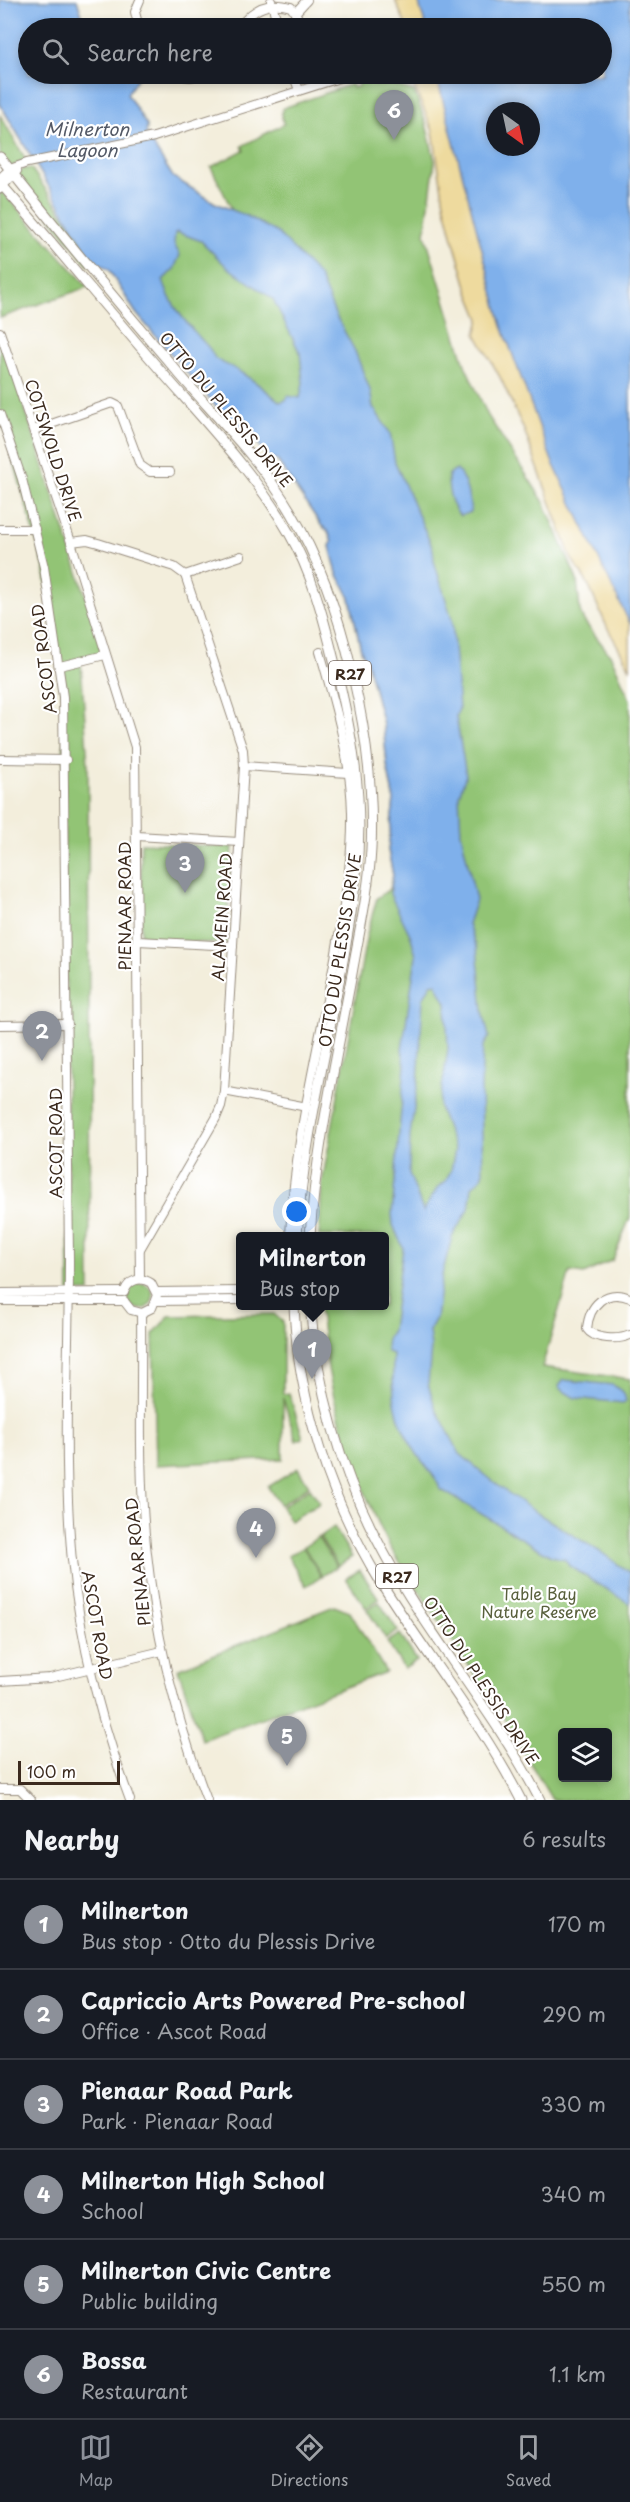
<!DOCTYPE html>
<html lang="en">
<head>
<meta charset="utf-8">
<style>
	body { margin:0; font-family:"Playpen Sans",sans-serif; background:#242831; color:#f1f3f6 }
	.controls { position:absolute; right:18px; bottom:18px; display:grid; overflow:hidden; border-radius:6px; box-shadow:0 3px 9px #0003 }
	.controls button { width:54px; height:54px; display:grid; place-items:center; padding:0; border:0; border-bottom:2px solid #363941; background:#171b24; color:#f1f3f6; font:30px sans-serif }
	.compass { position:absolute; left:486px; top:102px; width:54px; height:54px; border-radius:50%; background:#171b24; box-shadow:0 3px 9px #0003; rotate:147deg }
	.scale { position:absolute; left:18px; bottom:15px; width:102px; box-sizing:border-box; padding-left:6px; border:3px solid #3b2a1e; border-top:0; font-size:16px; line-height:21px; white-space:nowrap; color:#3b2a1e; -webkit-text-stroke:4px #fff; paint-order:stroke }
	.you { position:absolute; left:297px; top:1212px; width:21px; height:21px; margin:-15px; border:4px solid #fff; border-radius:50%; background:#1a73e8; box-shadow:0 0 0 9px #1a73e833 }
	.badge { display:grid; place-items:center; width:39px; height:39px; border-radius:50%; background:#8c9099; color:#fff; font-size:20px; font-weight:700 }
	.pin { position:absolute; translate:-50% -50px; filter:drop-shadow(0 2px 3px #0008) }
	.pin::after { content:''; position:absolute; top:32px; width:21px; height:18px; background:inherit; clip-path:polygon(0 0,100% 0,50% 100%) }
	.popup { position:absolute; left:236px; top:1232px; width:153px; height:78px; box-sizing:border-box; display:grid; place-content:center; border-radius:6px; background:#171b24; filter:drop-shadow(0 2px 4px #0005); font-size:20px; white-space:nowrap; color:#9ea1a6 }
	.popup b { font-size:22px; color:#f1f3f6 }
	.popup::after { content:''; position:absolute; left:50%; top:100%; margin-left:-12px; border:12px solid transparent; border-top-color:#171b24 }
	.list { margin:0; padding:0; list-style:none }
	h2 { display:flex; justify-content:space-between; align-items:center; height:78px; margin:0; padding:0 24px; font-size:26px }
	h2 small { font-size:20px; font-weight:400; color:#9ea1a6 }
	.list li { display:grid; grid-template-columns:39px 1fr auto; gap:18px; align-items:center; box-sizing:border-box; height:90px; padding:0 24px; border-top:2px solid #363941 }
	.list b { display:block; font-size:22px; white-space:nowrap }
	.list p { margin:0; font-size:20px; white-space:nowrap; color:#9ea1a6 }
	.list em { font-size:20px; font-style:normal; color:#9ea1a6 }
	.icon { flex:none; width:33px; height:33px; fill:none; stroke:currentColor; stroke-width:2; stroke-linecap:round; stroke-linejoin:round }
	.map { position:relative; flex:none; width:630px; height:1800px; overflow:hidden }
	.search { position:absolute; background:#171b24; box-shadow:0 3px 9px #0003; left:18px; right:18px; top:18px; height:66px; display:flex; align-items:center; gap:15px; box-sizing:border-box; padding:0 21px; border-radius:33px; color:#9ea1a6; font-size:22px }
	.sheet { height:618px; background:#171b24 }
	nav { display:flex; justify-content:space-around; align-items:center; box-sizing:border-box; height:84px; border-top:2px solid #363941; background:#171b24; font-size:16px; color:#9ea1a6 }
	nav a { display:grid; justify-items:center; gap:3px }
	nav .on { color:#8c9099 }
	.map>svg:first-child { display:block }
	.green { fill:#92c475; stroke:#66774a; stroke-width:1.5; fill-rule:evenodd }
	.sand { fill:#eeda9e; stroke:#94825e; stroke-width:1.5 }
	.water { fill:#7fb0eb; stroke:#5d6d84; stroke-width:1.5; fill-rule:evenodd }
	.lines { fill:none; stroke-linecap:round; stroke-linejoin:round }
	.minor-casing { stroke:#978c7d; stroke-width:10 }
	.major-casing { stroke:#978c7d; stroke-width:11 }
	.minor { stroke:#fff; stroke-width:8 }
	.major { stroke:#fff; stroke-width:9 }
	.labels { text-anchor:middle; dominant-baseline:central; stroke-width:4.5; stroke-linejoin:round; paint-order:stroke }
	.shield { fill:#fff; stroke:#766a62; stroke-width:1.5 }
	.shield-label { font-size:15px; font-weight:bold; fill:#3b2a1e }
	.street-label { font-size:16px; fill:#3b2a1e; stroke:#fff }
	.park-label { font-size:16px; fill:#59603c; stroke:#fff }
	.water-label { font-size:18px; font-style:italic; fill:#535966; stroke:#fff }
</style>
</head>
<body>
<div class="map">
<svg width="630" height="1800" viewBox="0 0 630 1800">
	<rect width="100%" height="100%" fill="#fff"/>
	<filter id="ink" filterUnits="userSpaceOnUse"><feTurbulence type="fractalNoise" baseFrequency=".0167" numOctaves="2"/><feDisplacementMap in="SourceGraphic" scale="12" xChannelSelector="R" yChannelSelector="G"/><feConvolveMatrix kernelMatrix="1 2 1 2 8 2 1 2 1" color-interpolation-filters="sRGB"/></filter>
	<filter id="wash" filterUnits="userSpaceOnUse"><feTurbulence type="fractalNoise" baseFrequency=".008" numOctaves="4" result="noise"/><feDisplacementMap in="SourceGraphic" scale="24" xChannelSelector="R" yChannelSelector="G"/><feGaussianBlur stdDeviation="1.35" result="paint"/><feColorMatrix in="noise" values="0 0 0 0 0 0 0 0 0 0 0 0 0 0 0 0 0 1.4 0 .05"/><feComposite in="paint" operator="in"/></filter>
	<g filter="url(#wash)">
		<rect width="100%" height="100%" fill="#f3eedc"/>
		<g class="green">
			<path d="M0,0H77L86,28H28V74H140L127,94L147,126L146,134L173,177L215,203L232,210L211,167L244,150L242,146L284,124L281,115L283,108L352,84L353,88L359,86L358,82L368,79L375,85H393L414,91L426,124L435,161L425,234L465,365L488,416L544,502L577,580L580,611L584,621L611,656L630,700V1217L613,1260L584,1274L570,1272L542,1367L630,1379V1800H552L505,1720L391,1549C364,1496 342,1438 330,1379C325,1355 323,1330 319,1306H384V1236H319L322,1183L367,934L377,898L390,889L393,875L388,850L394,800L387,765L383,724L367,662L361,650L350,598L337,573L330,546L332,542L328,531L321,525L277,460L267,457L254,437L242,427L231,424L136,313L109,270L92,258L88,265L16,175L24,169L31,168L82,242L0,104ZM562,1732H608V1778H562Z"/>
			<path d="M0,115L26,160L11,167L0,155Z"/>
			<path d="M0,189L88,287L0,318Z"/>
			<path d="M0,332L105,655L81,662L88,765L90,1292H69L63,697L44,567L0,414Z"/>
			<path d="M141,843L233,847L226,944L141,939Z"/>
			<circle cx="140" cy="1296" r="13"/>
			<path d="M274,1314L283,1322V1394L289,1393L303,1438L296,1441L283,1398V1459L156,1465L153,1334L169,1316Z"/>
			<path d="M298,1468L309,1486L280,1505L268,1487Z"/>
			<path d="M310,1488L320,1503L290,1521L281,1507Z"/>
			<path d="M334,1527L352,1557L338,1566L320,1537Z"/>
			<path d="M318,1537L337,1567L322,1576L304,1547Z"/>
			<path d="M303,1547L321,1576L306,1586L288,1556Z"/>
			<path d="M360,1570L379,1599L366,1608L346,1578Z"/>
			<path d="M379,1602L398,1631L386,1639L367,1610Z"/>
			<path d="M334,1606L350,1612L386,1672L202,1740L178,1669Z"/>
			<path d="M400,1634L417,1661L404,1669L387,1642Z"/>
		</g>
		<g class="sand">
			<path d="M395,0H451L458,28H407Z"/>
			<path d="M419,74H473L491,159L630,573V668L607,627L587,582L571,558L524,430L501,379L476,334L480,319L468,290L453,239L444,203L433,131L414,86L420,78Z"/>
		</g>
		<g class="water">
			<path d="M0,0H77L86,28H28V74H140L127,94L147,126L146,134L173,177L215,203L247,216L278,233L319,276L335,314L355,351L370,390L373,407L390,433L395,462L433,549L434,561L452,620L459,709L456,716L466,775L459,795L461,833L476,900L468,924L477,948L483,1011L489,1037L483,1047L481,1086L483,1176L472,1187L469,1209L452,1237L442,1275L436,1318L429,1331L431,1347L428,1384L435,1407L460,1454L500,1487L537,1513L602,1553L630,1573V1604L569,1566L565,1559L551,1556L440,1489C436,1475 425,1466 417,1454C393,1418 392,1395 393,1354L387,1352C385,1342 387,1338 392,1330L403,1248L393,1225L392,1214L405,1065L402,1050L416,956L411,937L390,894L393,875L388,850L394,800L387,765L383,724L367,662L361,650L350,598L337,573L330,546L332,542L328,531L321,525L277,460L267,457L254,437L242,427L231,424L136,313L109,270L91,258L0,104ZM177,232L201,241L227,267L273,299L300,353L303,383L300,398L288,396L286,400L280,402C266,390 252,379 237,370C231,366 221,363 216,359C213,357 212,351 209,348C190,327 171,308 163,280L174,269L180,255L174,244L175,233ZM436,983L446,1003L448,1049L439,1107L455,1150L451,1170L446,1181L438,1187L423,1211L409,1173L410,1135L418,1082L423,999L431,984Z"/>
			<path d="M418,0H630V624L552,461L502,326L436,74H602V28H426ZM495,111H531V147H495Z"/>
			<path d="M457,470C467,481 469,499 471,512L460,516C452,508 446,486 449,474Z"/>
			<path d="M564,1380L613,1385L624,1393L626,1401L623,1403L575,1398L560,1389L559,1386Z"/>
		</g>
	</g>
	<g filter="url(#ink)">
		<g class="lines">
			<defs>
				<g id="minor">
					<path d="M271,1L279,28"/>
					<path d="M295,13L307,0"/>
					<path d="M139,28L135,12L140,0"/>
					<path d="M239,28C251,10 268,0 291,7L297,16L295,28"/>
					<path d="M171,74L190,77L204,74"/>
					<path d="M293,74L299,90"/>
					<path d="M319,81L332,74"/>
					<path d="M0,178L10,169L27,163L154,137L352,74"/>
					<path d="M0,189L17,171"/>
					<path d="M0,332L71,542L135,747L140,1279"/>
					<path d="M0,414L22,479L44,567L63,697L69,1259C69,1346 64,1434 69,1522C74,1616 97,1712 130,1800"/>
					<path d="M34,430L112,403L118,406L140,465L150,472H170"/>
					<path d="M0,529H35"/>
					<path d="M71,542L87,540L98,543L174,567L185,575L241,556"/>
					<path d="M60,666L105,655"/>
					<path d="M0,759L66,760"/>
					<path d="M244,766L348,773"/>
					<path d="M137,836L239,842"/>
					<path d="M138,941L233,946"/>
					<path d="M0,1025L68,1024"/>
					<path d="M224,1091L307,1107"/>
					<path d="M290,1236C294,1141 319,1046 336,953C344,906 353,860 352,813C351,758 335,704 320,652"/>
					<path d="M140,1249L216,1118L221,1106L224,1091L244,766L243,750L185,575"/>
					<path d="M124,1292C129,1280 140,1276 151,1283L157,1295L152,1308L142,1313L131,1310L124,1301"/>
					<path d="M157,1292L240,1291"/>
					<path d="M0,1293L124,1292"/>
					<path d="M630,1298C606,1288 589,1305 587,1329C594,1340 619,1340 630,1335"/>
					<path d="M0,1301H124"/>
					<path d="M156,1301L240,1300"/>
					<path d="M141,1313C142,1390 138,1468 146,1545C155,1633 175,1717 207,1800"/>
					<path d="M0,1681L50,1678L162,1651"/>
					<path d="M0,1789H20L31,1800"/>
				</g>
				<g id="major">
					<path d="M0,157C58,231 119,304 181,376C218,419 262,462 291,512C344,600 376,746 371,849C369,889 360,929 353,968C337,1057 316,1146 310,1236"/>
					<path d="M0,183C55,245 107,309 161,371C206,423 255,473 289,533C312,573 323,616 334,660C352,731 365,802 356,876C342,997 305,1115 297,1236"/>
					<path d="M294,1306C298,1402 330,1500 380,1581C426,1655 482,1723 521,1800"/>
					<path d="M310,1306C318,1392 342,1477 384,1553C430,1639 496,1713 540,1800"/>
				</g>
			</defs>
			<use href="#minor" class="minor-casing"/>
			<use href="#major" class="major-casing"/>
			<use href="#minor" class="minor"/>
			<use href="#major" class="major"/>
		</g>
	</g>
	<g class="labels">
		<g class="shield">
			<rect x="329" y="661" width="42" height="24" rx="4.5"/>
			<rect x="376" y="1564" width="42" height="24" rx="4.5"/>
		</g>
		<g class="shield-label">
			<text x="350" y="673">R27</text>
			<text x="397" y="1576">R27</text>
		</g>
		<g class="street-label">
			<text transform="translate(227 409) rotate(50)">OTTO DU PLESSIS DRIVE</text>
			<text transform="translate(54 450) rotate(72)">COTSWOLD DRIVE</text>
			<text transform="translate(43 659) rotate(-97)">ASCOT ROAD</text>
			<text transform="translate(124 906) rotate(-90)">PIENAAR ROAD</text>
			<text transform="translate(221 917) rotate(-86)">ALAMEIN ROAD</text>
			<text transform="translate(339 950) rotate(-81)">OTTO DU PLESSIS DRIVE</text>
			<text transform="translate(55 1143) rotate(-90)">ASCOT ROAD</text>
			<text transform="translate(137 1562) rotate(-96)">PIENAAR ROAD</text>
			<text transform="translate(98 1625) rotate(80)">ASCOT ROAD</text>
			<text transform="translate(482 1680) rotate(57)">OTTO DU PLESSIS DRIVE</text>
		</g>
		<g class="park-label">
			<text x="539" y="1593">Table Bay<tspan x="539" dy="18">Nature Reserve</tspan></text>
		</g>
		<g class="water-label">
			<text x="87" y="128">Milnerton<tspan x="87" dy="21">Lagoon</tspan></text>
		</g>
	</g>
</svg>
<div class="controls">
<button><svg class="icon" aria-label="layers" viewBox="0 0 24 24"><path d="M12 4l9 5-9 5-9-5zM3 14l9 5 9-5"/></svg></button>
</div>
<svg class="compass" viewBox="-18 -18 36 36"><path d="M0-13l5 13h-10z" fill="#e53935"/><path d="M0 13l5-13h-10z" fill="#9ea1a6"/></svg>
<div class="scale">100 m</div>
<div class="you"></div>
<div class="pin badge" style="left:312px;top:1379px">1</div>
<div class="popup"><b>Milnerton</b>Bus stop</div>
<div class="pin badge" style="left:42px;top:1061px">2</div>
<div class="pin badge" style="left:185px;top:893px">3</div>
<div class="pin badge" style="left:256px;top:1558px">4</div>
<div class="pin badge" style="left:287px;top:1766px">5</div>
<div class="pin badge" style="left:394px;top:140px">6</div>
<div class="search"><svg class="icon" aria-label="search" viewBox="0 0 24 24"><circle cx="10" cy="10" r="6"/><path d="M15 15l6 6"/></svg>Search here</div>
</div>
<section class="sheet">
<h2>Nearby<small>6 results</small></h2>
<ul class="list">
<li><span class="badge">1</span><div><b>Milnerton</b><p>Bus stop · Otto du Plessis Drive</p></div><em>170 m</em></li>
<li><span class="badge">2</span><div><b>Capriccio Arts Powered Pre-school</b><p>Office · Ascot Road</p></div><em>290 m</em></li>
<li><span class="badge">3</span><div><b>Pienaar Road Park</b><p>Park · Pienaar Road</p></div><em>330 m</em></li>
<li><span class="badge">4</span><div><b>Milnerton High School</b><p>School</p></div><em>340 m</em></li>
<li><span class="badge">5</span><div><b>Milnerton Civic Centre</b><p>Public building</p></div><em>550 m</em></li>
<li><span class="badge">6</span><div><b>Bossa</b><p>Restaurant</p></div><em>1.1 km</em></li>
</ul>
</section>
<nav>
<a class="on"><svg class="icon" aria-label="map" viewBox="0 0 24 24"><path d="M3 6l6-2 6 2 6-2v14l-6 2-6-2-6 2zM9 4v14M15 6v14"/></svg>Map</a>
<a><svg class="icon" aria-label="directions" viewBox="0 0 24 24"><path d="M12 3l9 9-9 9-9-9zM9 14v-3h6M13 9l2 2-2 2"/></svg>Directions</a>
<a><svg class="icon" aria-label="saved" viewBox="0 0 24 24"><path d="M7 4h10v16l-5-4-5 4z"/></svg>Saved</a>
</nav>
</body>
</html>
